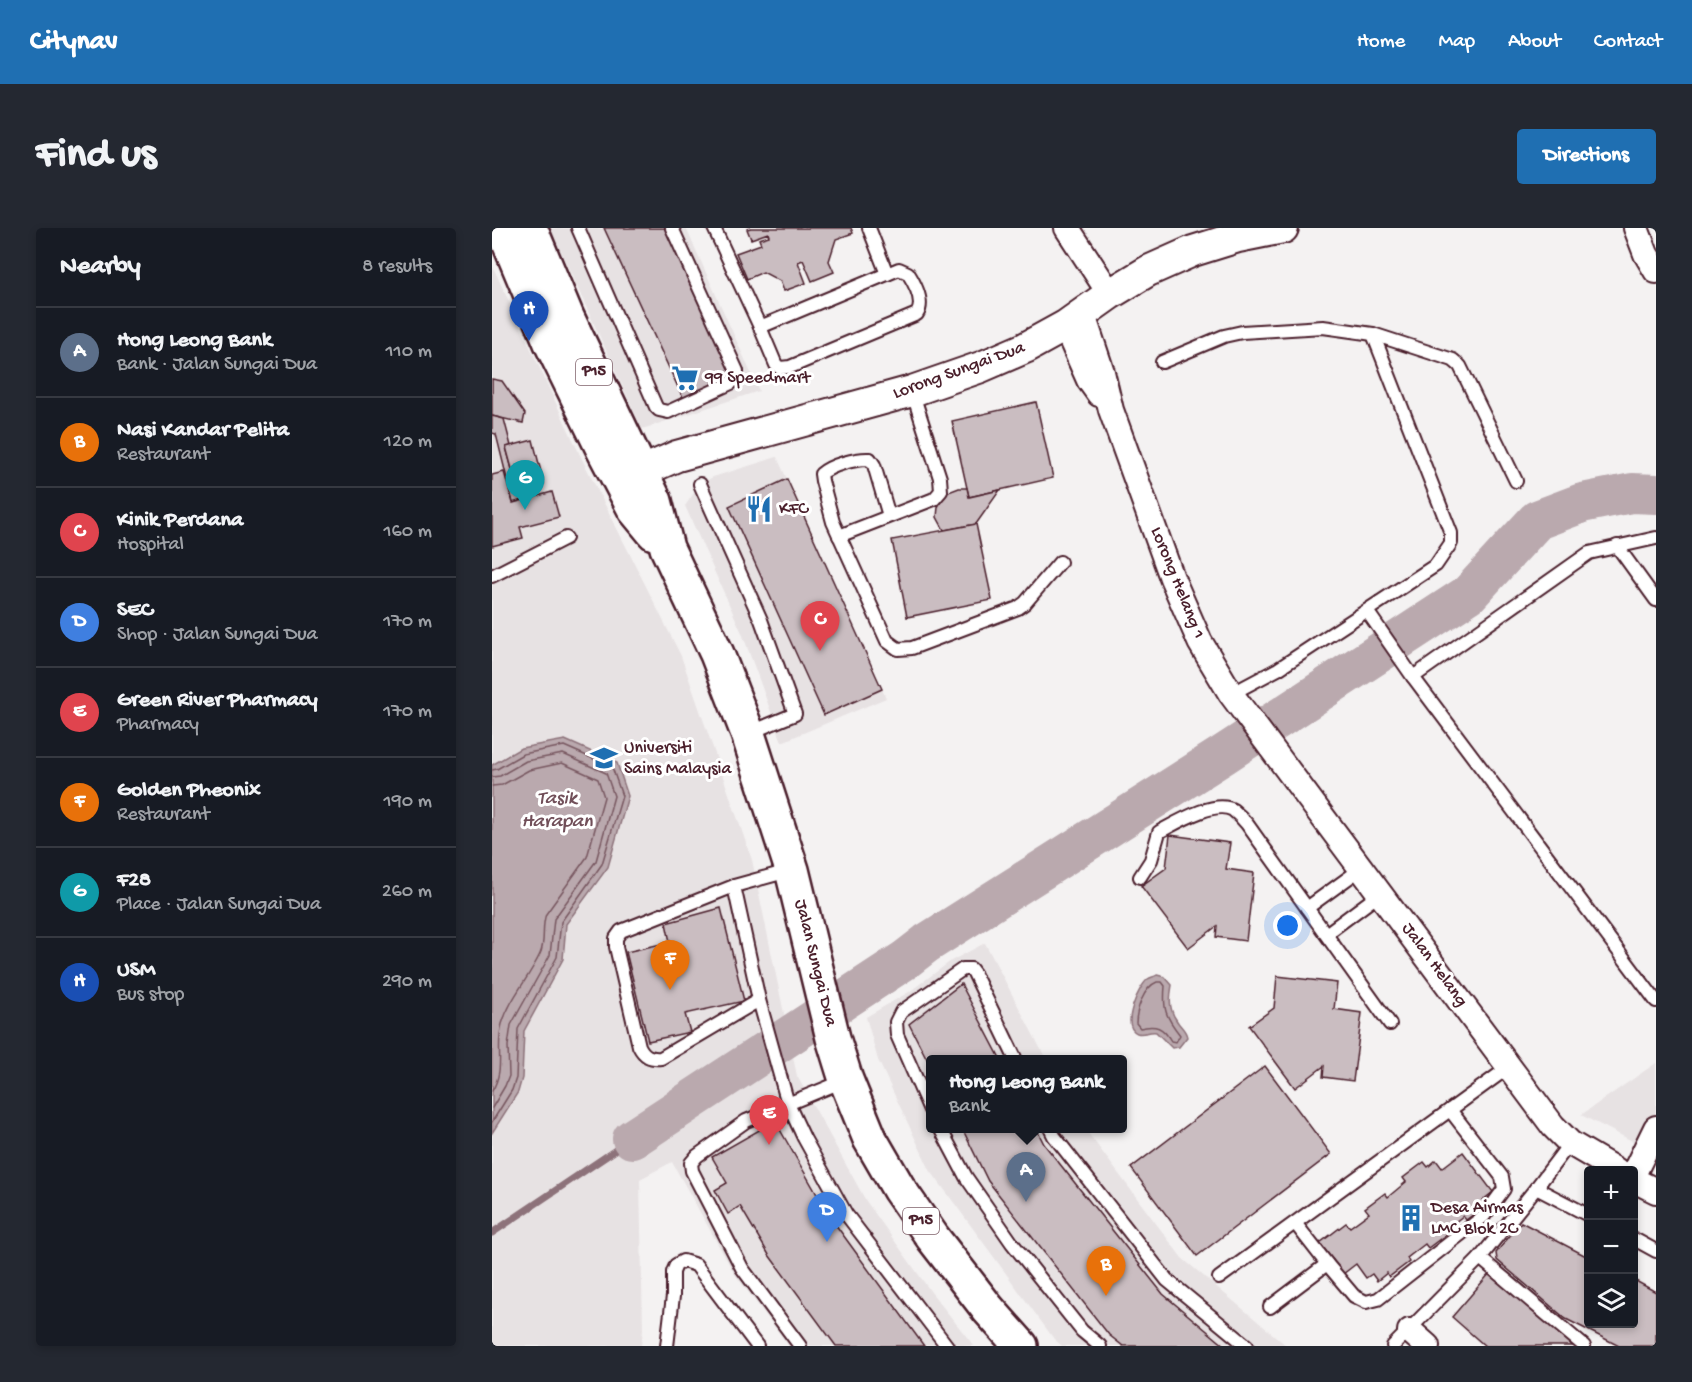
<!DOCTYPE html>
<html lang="en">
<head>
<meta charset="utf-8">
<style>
	body { margin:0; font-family:"Gochi Hand",sans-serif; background:#242831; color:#f1f3f6 }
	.controls { position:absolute; right:18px; bottom:18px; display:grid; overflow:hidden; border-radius:6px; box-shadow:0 3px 9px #0003 }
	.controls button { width:54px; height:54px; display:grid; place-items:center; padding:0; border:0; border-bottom:2px solid #363941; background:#171b24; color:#f1f3f6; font:30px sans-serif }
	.you { position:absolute; left:796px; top:698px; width:21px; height:21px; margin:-15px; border:4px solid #fff; border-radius:50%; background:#1a73e8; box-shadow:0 0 0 9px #1a73e833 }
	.badge { display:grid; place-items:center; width:39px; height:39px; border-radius:50%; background:#1f6fb2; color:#fff; font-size:20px; font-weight:700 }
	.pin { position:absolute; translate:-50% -50px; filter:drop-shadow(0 2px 3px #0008) }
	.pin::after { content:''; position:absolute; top:32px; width:21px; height:18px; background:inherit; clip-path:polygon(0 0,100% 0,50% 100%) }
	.popup { position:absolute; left:434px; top:827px; width:201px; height:78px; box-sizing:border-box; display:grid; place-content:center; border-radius:6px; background:#171b24; filter:drop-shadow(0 2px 4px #0005); font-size:20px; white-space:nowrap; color:#9ea1a6 }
	.popup b { font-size:22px; color:#f1f3f6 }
	.popup::after { content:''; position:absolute; left:50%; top:100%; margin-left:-12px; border:12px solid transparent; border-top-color:#171b24 }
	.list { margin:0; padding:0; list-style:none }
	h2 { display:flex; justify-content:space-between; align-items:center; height:78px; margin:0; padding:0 24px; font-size:26px }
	h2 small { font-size:20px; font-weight:400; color:#9ea1a6 }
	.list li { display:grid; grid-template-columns:39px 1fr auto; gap:18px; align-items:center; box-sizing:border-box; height:90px; padding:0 24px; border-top:2px solid #363941 }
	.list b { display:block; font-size:22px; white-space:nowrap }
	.list p { margin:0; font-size:20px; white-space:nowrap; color:#9ea1a6 }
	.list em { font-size:20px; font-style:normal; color:#9ea1a6 }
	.icon { flex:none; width:33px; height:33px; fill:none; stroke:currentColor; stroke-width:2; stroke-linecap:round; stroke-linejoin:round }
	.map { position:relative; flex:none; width:1164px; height:1118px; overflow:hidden; border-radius:6px }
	header { display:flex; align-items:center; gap:36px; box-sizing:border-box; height:84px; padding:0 30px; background:#1f6fb2; color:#fff }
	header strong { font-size:28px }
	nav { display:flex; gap:33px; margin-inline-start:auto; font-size:21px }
	.intro { display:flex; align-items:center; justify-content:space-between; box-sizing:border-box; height:144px; padding:0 36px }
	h1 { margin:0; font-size:42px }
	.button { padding:15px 27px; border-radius:6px; background:#1f6fb2; color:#fff; font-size:21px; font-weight:700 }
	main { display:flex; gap:36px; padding:0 36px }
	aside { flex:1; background:#171b24; border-radius:6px; box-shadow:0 3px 9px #0003 }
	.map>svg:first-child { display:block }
	.built { fill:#e7e2e3 }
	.water { fill:#baa9ae; stroke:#8d727a; stroke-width:1.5 }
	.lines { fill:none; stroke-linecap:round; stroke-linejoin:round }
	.shore { stroke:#77565f; stroke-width:1.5 }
	.stream { stroke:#8d727a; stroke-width:7 }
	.river { stroke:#baa9ae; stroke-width:40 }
	.building { fill:#cabdc1; stroke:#4a1f2b; stroke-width:1.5 }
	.service-casing { stroke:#4a1f2b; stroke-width:16 }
	.minor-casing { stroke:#4a1f2b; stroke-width:28 }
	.tertiary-casing { stroke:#4a1f2b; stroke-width:34 }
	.primary-casing { stroke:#4a1f2b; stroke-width:38 }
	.service { stroke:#fff; stroke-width:12 }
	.minor { stroke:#fff; stroke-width:24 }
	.tertiary { stroke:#fff; stroke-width:30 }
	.primary { stroke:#fff; stroke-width:33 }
	.labels { text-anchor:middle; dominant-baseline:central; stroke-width:6; stroke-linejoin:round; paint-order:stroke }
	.shield { fill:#fff; stroke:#80626b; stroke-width:1.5 }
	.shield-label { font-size:16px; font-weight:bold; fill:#4a1f2b }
	.street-label { font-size:18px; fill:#4a1f2b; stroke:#fff }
	.poi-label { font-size:18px; fill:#4a1f2b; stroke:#fff; text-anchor:start }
	.water-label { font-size:20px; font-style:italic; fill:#714f59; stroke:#fff }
</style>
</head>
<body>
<header>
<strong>Citynav</strong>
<nav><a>Home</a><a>Map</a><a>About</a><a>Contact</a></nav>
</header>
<div class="intro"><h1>Find us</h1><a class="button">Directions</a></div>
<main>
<aside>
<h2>Nearby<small>8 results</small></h2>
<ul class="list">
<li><span class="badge" style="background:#5c6f8a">A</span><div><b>Hong Leong Bank</b><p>Bank · Jalan Sungai Dua</p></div><em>110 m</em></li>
<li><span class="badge" style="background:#e8710a">B</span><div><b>Nasi Kandar Pelita</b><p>Restaurant</p></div><em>120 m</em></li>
<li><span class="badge" style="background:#e0444e">C</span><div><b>Kinik Perdana</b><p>Hospital</p></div><em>160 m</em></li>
<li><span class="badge" style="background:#3f7fe0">D</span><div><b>SEC</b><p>Shop · Jalan Sungai Dua</p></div><em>170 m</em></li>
<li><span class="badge" style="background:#e0444e">E</span><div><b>Green River Pharmacy</b><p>Pharmacy</p></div><em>170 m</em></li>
<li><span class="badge" style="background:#e8710a">F</span><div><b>Golden Pheonix</b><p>Restaurant</p></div><em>190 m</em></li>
<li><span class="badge" style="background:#0f9aa8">G</span><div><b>F28</b><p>Place · Jalan Sungai Dua</p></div><em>260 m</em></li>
<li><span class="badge" style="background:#1a4fb4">H</span><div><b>USM</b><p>Bus stop</p></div><em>290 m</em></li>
</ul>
</aside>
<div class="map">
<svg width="1164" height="1118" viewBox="0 0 1164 1118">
	<rect width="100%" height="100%" fill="#f4f2f2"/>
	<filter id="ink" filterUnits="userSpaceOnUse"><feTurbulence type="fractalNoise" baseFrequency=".0167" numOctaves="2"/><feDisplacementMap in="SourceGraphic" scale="12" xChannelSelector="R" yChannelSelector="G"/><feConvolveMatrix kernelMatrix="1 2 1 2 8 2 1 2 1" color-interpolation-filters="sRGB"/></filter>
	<g filter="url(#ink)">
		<g class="built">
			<path d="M58,0H194L267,163L150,201Z"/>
			<path d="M0,37L89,229L189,428L260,632L305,848L374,973L439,1064L482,1118H297L242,1045L180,934L148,951L151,1102L149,1118H0Z"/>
			<path d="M285,229L394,470L290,514L250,405L193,278L208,256L221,249Z"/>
			<path d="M493,715L554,831L438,832V900L593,901L690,1030L795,1118H570L562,1111L438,942L386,832L374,789L417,764L459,733Z"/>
			<path d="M1164,835V925L1089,887Z"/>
		</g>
		<g class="water">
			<path d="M73,512L125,535L136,568L116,639L74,696L71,731L32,803L30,850L26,864L0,905V537L29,520Z"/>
			<path d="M665,747L673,749L680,757C677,773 677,783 687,796C691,801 694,803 695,809L687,819L680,820L664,804C657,803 651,807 645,805C628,798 647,758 656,751C659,749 662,749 665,747Z"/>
		</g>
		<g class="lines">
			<g class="shore">
				<path d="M0,542L5,541L31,526L72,518L120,539L130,568L110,636L69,694L65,729L26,801L24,850L20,862L0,894"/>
				<path d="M0,549L8,548L34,533L71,526L114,545L122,568L104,633L62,691L58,727L19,797L16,818L17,848L13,858L0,880"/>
				<path d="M0,558L10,557L37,542L70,535L106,551L112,569L95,629L54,686C49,699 54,714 48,726C37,750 18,770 10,796C3,820 14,840 0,863"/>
				<path d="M665,754H670L673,758C671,781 673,788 688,807L684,814L679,813C671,799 664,796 648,800L644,795C644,782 652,759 665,754Z"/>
			</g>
			<path class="stream" d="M0,1005L140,911"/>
			<path class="river" d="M140,911L413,732L435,715L731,527L977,366L1045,292L1090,275L1140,265L1164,266"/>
		</g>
		<g class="building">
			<path d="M112,0H176L240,139L236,149L191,170Z"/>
			<path d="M259,0H359L361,5L344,11L337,33L342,44L320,53L311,32L306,34L314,55L292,63L288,53L271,44L255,51L244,25L269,16L267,11L277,8L276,5L259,11L255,1Z"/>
			<path d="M0,151L10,153L33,186L31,195L0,188Z"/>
			<path d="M544,174L561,250L477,269L460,193Z"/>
			<path d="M0,188L12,191L19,218L14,219L26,263L31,262L33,271L21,275L4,206L0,205Z"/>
			<path d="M41,212L52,256L26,263L14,219Z"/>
			<path d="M12,244L21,275L60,264L67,289L28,299L31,310L0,318V247Z"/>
			<path d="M295,251L390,461L332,487L237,278Z"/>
			<path d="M467,260H475L477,269L508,262L484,296L452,302L445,289L446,279L454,265Z"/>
			<path d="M484,296L500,372L415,389L400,312Z"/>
			<path d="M678,607L738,615L734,641L762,645L754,713L724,709L725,698L696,720L649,658L674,640Z"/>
			<path d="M229,680L252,773L193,786L198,804L156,813L134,724L178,714L174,695Z"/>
			<path d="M785,748L845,755L842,781L870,785L861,853L831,849L832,838L803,860L757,798L782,780Z"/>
			<path d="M469,756L509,832H438V837L417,796Z"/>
			<path d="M773,838L839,926L705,1028L639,940Z"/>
			<path d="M283,893L338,989L432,1118H344L277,1027L248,978L236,986L223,962L235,955L220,929Z"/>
			<path d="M470,900H544L552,916L671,1066L733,1118H631L617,1107L496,953Z"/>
			<path d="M971,924L1001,964L991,972L995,976L974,992L971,988L954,1001L956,1005L936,1020L933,1016L915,1030L917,1034L897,1049L895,1045L885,1053L880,1046L874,1050L864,1036L851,1046L828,1015L854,995L858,999L877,985L873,980L893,965L896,969L914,954L911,950L932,934L936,939L944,932L950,940Z"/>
			<path d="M1029,994L1096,1029V1096H1142V1052L1164,1064V1118H1127L1074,1091L1005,1032L1004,1025Z"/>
			<path d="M998,1045L1082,1118H993L960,1089Z"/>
		</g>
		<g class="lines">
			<defs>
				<g id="service">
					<path d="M86,0L164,179L167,182L176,184L239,155L245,148V143L180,0"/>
					<path d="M222,0L268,99"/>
					<path d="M377,0L395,46"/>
					<path d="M407,41L416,45C423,56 433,74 425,86L298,139L288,140L284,137L268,99Z"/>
					<path d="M670,134L732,108L750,104L831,99L881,106"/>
					<path d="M208,256L269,392L303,486L257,505"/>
					<path d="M397,288L382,237L378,231C365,230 339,237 329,246L330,253L341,294L395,413L406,421L420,420L526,380L533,375L568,334"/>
					<path d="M347,308L442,271L449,263L448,250L420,163"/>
					<path d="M1125,318L1164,372"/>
					<path d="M0,348L74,310"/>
					<path d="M875,383L921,449L1164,773"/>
					<path d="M921,449L1097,325L1164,310"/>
					<path d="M739,466L786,441L944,337L959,315V305L881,106L961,132L968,138L1024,253"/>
					<path d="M648,649L659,632L667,604C684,595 723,571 741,582C746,586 751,591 755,596L898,796"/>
					<path d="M242,658L267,772L296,876L312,910L354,986L455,1118"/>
					<path d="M815,680L870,640"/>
					<path d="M834,706L889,665"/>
					<path d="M267,772L169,830C158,831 152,828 147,818L124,719V710L129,703L242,658L300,642"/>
					<path d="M438,882L405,807L404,794L409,784L471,741H479L482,745L524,832"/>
					<path d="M448,900L474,949L520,1015L590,1103L608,1118"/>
					<path d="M558,900L562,908L675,1052L755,1118"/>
					<path d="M1078,915L1044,960L1096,987"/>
					<path d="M1142,1011L1164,1023"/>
					<path d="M988,1030L1092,1118"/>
					<path d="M835,1036L862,1068L874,1074L886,1071L992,988L1012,961L1010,949L958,882"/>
					<path d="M727,1050L1017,839"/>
					<path d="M778,1079L835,1036L803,995"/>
					<path d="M175,1118L181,1068V1044L184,1037L191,1033L204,1037L265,1118"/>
					<path d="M308,1118L250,1040L200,943L199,935L205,928L254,893L354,852"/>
					<path d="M901,1118L988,1030L1044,960"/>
				</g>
				<g id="minor">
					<path d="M575,0L618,66"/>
					<path d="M1144,0L1154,26L1164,43"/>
					<path d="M591,87L610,144L619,182L680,350L708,414L739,466L1061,898L1078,915L1124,942"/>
					<path d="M573,98L597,152L607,166"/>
					<path d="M1142,945L1164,900"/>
					<path d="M1142,952L1164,963"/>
					<path d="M918,1103L935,1118"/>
				</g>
				<path id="tertiary" d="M128,253L185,228L420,163L489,139L533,120L573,98L618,66L656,43L701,23L746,9L791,0"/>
				<g id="primary">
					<path d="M11,0L59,115L111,221L143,282L162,305"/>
					<path d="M38,0L75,89L163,273L175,320L225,426L256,506L300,642L341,810L354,852L378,911L407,961L441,1010L496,1081L529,1118"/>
				</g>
			</defs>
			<use href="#service" class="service-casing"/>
			<use href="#minor" class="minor-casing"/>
			<use href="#tertiary" class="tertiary-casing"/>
			<use href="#primary" class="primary-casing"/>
			<use href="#service" class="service"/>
			<use href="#minor" class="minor"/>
			<use href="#tertiary" class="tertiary"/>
			<use href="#primary" class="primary"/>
		</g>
	</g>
	<defs>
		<symbol id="supermarket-bare" viewBox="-9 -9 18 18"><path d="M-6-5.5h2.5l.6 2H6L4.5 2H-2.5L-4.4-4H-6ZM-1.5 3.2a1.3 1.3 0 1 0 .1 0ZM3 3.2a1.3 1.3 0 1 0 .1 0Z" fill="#1f6fb2" stroke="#fff" stroke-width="2.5" paint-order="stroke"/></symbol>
		<symbol id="restaurant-bare" viewBox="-9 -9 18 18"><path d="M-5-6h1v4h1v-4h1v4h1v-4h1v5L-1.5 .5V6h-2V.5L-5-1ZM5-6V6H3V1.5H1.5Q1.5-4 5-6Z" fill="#1f6fb2" stroke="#fff" stroke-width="2.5" paint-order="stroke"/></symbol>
		<symbol id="university-bare" viewBox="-9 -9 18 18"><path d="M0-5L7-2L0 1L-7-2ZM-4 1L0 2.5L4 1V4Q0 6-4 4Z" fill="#1f6fb2" stroke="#fff" stroke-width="2.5" paint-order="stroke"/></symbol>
		<symbol id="building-bare" viewBox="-9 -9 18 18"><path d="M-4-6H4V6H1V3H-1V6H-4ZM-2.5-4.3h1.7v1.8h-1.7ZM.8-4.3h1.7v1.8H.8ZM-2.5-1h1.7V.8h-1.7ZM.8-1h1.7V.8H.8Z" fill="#1f6fb2" stroke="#fff" stroke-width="2.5" paint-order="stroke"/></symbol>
	</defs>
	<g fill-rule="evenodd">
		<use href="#supermarket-bare" x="174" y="131" width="38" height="38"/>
		<use href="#restaurant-bare" x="248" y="262" width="38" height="38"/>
		<use href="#university-bare" x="93" y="511" width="38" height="38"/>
		<use href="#building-bare" x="900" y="971" width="38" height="38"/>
	</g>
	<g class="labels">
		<g class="shield">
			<rect x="84" y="131" width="36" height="26" rx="4.5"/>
			<rect x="411" y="980" width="36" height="26" rx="4.5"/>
		</g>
		<g class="shield-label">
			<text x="102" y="144">P15</text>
			<text x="429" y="993">P15</text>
		</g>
		<g class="street-label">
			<text transform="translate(467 143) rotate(-20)">Lorong Sungai Dua</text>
			<text transform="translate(685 355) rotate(68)">Lorong Helang 1</text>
			<text transform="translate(323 735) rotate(76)">Jalan Sungai Dua</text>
			<text transform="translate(942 737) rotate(54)">Jalan Helang</text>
		</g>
		<g class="poi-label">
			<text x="213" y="150">99 Speedmart</text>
			<text x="287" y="281">KFC</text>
			<text x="132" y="520">Universiti<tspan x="132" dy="21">Sains Malaysia</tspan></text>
			<text x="939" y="980">Desa Airmas<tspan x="939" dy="21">LMC Blok 2C</tspan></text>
		</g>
		<g class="water-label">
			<text x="65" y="571">Tasik<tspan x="65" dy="23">Harapan</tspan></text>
		</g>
	</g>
</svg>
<div class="controls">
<button>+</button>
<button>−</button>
<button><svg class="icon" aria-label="layers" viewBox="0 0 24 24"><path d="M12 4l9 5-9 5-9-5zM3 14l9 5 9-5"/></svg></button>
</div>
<div class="you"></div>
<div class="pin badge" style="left:534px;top:974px;background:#5c6f8a">A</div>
<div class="popup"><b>Hong Leong Bank</b>Bank</div>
<div class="pin badge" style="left:614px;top:1068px;background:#e8710a">B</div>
<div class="pin badge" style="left:328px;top:423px;background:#e0444e">C</div>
<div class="pin badge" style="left:335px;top:1014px;background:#3f7fe0">D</div>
<div class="pin badge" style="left:277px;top:917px;background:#e0444e">E</div>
<div class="pin badge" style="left:178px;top:762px;background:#e8710a">F</div>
<div class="pin badge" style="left:33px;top:282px;background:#0f9aa8">G</div>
<div class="pin badge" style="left:37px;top:113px;background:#1a4fb4">H</div>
</div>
</main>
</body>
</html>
